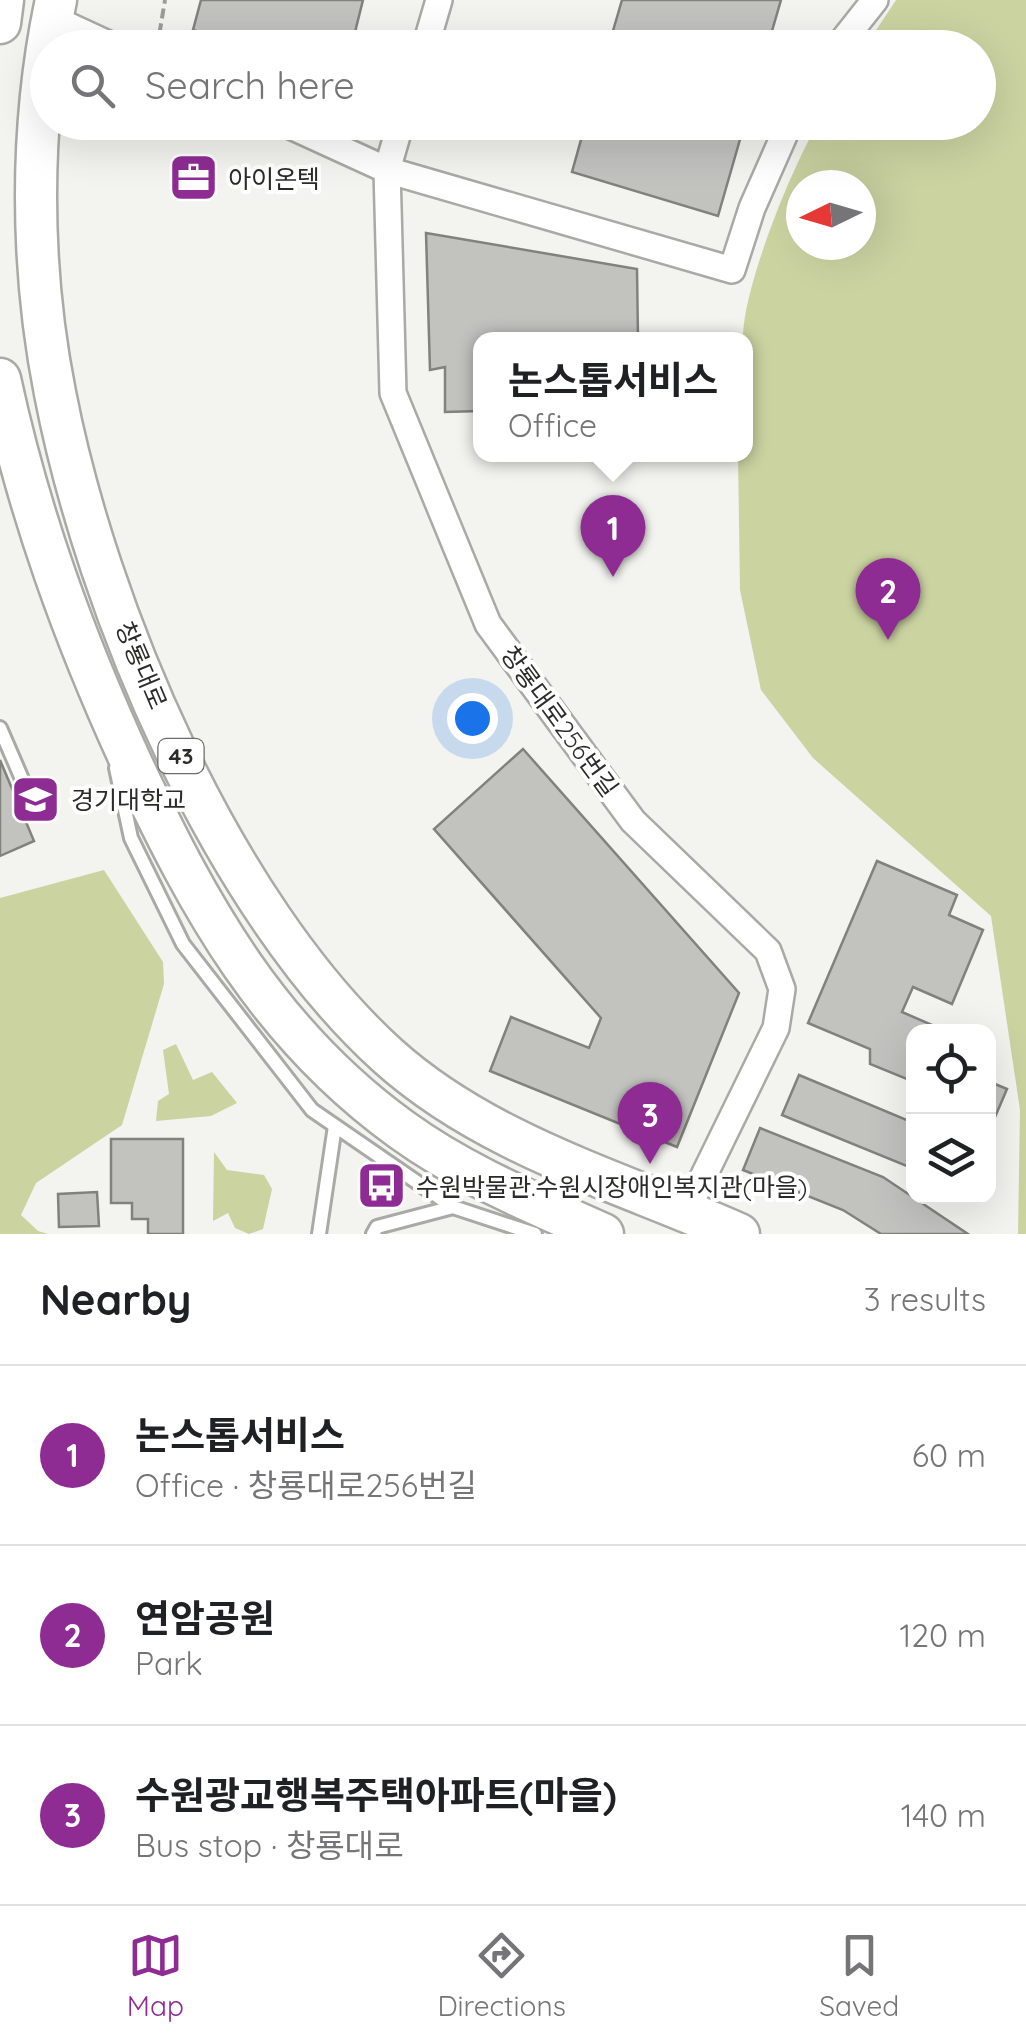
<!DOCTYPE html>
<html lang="en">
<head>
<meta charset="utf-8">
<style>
	body { margin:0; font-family:Quicksand,"Noto Sans KR",sans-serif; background:#f6f6f6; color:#202124 }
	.controls { position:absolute; right:30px; bottom:30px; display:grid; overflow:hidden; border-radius:20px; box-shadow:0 10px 40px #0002 }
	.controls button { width:90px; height:90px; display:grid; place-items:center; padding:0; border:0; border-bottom:2px solid #e0e0e0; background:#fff; color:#202124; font:50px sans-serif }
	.compass { position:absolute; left:786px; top:170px; width:90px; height:90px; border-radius:50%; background:#fff; box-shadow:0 10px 40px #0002; rotate:265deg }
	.you { position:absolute; left:472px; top:718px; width:35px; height:35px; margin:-25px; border:8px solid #fff; border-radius:50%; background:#1a73e8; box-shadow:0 0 0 15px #1a73e833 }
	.badge { display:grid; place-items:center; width:65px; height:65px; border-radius:50%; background:#8e2c94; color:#fff; font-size:32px; font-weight:700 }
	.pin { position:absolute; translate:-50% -82px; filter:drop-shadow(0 2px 5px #0008) }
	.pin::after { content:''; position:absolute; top:52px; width:35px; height:30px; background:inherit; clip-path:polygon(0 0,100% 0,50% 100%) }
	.popup { position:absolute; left:473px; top:332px; width:280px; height:130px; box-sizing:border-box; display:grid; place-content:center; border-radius:20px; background:#fff; filter:drop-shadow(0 2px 8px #0005); font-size:32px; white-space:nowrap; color:#757577 }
	.popup b { font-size:38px; color:#202124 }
	.popup::after { content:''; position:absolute; left:50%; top:100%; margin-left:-20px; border:20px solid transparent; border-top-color:#fff }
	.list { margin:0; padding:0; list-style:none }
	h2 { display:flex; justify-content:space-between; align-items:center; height:130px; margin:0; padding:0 40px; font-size:42px }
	h2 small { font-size:32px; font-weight:400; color:#757577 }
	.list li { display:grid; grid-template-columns:65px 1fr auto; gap:30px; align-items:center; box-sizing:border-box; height:180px; padding:0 40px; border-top:2px solid #e0e0e0 }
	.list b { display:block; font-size:38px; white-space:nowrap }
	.list p { margin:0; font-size:32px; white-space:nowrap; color:#757577 }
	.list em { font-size:32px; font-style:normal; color:#757577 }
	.icon { flex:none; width:55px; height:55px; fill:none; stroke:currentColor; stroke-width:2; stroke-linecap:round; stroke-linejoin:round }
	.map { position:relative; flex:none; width:1026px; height:1234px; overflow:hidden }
	.search { position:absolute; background:#fff; box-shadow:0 10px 40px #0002; left:30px; right:30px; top:30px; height:110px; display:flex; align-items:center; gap:25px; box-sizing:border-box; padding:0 35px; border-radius:55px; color:#757577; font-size:38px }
	.sheet { height:670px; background:#fff }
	nav { display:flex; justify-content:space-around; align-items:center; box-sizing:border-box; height:140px; border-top:2px solid #e0e0e0; background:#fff; font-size:28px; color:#757577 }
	nav a { display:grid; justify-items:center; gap:5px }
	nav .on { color:#8e2c94 }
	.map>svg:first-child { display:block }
	.green { fill:#cbd3a1; fill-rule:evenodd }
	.building { fill:#c2c3bf; stroke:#81827e; stroke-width:2.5 }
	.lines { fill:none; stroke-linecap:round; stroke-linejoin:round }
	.service-casing { stroke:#a9aaa6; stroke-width:18 }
	.minor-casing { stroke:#a9aaa6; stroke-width:30 }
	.primary-casing { stroke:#a9aaa6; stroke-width:45 }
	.path { stroke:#9b9b98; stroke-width:4; stroke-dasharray:10 5; stroke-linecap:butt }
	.service { stroke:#fff; stroke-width:12 }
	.minor { stroke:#fff; stroke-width:25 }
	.primary { stroke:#fff; stroke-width:40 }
	.labels { text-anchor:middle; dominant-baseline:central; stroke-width:8; stroke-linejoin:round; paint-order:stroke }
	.shield { fill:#fff; stroke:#6b6b6a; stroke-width:2.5 }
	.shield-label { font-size:22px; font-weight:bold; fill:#2b2b2a }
	.poi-label { font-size:25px; fill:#2b2b2a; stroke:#fff; text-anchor:start }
	.street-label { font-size:25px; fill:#2b2b2a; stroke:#fff }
</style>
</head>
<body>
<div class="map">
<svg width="1026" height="1234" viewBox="0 0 1026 1234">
	<rect width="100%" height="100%" fill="#f3f3ef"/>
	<g class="green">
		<path d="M896,0H1026V1234H1018L1020,1110L991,916L813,758L761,690L740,590L738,455L746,454C746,416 741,367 743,334C746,280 791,170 818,123L978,122V48L865,47ZM861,185V245H801V185Z"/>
		<path d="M104,870L163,962L164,984L122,1125L36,1183L21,1215L38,1231L48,1234H0V898Z"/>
		<path d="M176,1044L193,1080L212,1072L237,1103L211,1116L156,1121L158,1101L169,1094L163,1050Z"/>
		<path d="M214,1152L227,1170L264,1175L272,1189L263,1229L249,1234L235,1228L228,1213L213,1221Z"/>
	</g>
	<g class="building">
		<path d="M201,0H363L351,48H249L193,30Z"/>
		<path d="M622,0H781L767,48H608Z"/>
		<path d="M586,122H745L718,216L572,172Z"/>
		<path d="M426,233L637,269L638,340H480V411L445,412V367L430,370Z"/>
		<path d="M523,749L739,993L677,1147L490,1071L511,1017L589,1048L601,1018L434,829Z"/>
		<path d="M0,760L34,841L0,856Z"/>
		<path d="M877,861L957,895L949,915L983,930L952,1004L913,987L902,1012L948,1032H914V1082L870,1064V1049L808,1023Z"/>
		<path d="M799,1075L914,1123V1169L782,1115Z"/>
		<path d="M988,1081L1007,1089L995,1117L988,1114Z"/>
		<path d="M760,1128L883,1177L968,1234H881L843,1210L743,1170Z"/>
		<path d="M111,1139H183V1234H148V1219H132V1203H111Z"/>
		<path d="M97,1192L99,1226L59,1227L58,1194Z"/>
	</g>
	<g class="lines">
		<defs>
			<g id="service">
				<path d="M0,728L25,786"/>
				<path d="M116,768L131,838L183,944L312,1110L453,1207L535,1234"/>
				<path d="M319,1234L335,1126"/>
				<path d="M373,1234L377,1227L453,1207"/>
			</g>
			<g id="minor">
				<path d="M52,18L117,48"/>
				<path d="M425,48L439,0"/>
				<path d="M837,48L875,0"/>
				<path d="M282,122L387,170L732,270L752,208L790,122"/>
				<path d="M401,122L387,170L393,393L488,624L633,821L768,951L782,989L776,1028L687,1210"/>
			</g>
			<g id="primary">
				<path d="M56,0C29,126 30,267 55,393C97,610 222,906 388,1056C487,1145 620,1181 739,1234"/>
				<path d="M0,23L3,0"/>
				<path d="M0,379C29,514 74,638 132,764C199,908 269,1034 402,1130C464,1175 534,1203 603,1234"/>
			</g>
		</defs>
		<use href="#service" class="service-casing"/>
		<use href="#minor" class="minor-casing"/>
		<use href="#primary" class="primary-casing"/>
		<path class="path" d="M157,48L165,0"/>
		<use href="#service" class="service"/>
		<use href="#minor" class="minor"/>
		<use href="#primary" class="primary"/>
	</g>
	<defs>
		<symbol id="office-square" viewBox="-11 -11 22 22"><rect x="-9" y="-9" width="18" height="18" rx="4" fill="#8e2c94" stroke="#fff"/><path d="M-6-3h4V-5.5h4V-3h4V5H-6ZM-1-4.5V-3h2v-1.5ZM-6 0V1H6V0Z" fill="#fff"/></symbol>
		<symbol id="university-square" viewBox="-11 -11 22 22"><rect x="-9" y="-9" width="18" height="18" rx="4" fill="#8e2c94" stroke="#fff"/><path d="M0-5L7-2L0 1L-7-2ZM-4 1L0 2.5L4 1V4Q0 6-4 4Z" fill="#fff"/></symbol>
		<symbol id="bus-square" viewBox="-11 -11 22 22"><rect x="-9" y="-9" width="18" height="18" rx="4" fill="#8e2c94" stroke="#fff"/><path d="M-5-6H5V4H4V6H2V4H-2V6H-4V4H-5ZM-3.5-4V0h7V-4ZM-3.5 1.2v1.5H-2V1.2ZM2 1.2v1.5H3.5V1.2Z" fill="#fff"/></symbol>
	</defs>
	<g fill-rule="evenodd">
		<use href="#office-square" x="166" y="150" width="55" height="55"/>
		<use href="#university-square" x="8" y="772" width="55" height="55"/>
		<use href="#bus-square" x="354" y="1158" width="55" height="55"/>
	</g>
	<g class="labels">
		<rect class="shield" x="158.5" y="739" width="45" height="34" rx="8"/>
		<g class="shield-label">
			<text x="181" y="756">43</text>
		</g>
		<g class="poi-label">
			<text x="228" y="178">아이온텍</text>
			<text x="71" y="799">경기대학교</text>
			<text x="416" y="1186">수원박물관.수원시장애인복지관(마을)</text>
		</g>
		<g class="street-label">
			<text transform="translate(142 665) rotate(67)">창룡대로</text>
			<text transform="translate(560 721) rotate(54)">창룡대로256번길</text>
		</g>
	</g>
</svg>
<div class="controls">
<button><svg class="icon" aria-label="locate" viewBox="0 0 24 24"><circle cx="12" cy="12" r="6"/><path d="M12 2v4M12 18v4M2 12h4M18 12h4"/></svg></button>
<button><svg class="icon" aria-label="layers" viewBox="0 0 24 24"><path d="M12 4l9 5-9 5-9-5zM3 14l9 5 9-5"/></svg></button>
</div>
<svg class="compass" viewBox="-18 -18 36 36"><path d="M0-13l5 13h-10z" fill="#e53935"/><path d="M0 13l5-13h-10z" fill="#757577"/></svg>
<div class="you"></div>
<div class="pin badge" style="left:613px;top:577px">1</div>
<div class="popup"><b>논스톱서비스</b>Office</div>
<div class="pin badge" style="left:888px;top:640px">2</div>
<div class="pin badge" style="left:650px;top:1164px">3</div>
<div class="search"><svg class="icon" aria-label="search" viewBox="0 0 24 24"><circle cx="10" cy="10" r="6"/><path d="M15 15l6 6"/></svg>Search here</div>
</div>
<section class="sheet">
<h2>Nearby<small>3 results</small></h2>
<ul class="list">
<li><span class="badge">1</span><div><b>논스톱서비스</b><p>Office · 창룡대로256번길</p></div><em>60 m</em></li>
<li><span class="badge">2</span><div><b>연암공원</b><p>Park</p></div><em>120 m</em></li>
<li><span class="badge">3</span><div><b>수원광교행복주택아파트(마을)</b><p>Bus stop · 창룡대로</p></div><em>140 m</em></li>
</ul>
</section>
<nav>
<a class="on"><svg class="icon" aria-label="map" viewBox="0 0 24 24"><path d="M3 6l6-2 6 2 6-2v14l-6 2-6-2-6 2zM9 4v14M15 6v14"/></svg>Map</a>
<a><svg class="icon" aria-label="directions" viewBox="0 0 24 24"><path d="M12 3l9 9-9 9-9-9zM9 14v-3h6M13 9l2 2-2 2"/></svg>Directions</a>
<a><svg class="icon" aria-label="saved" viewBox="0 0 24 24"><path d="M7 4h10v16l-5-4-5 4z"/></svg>Saved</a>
</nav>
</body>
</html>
